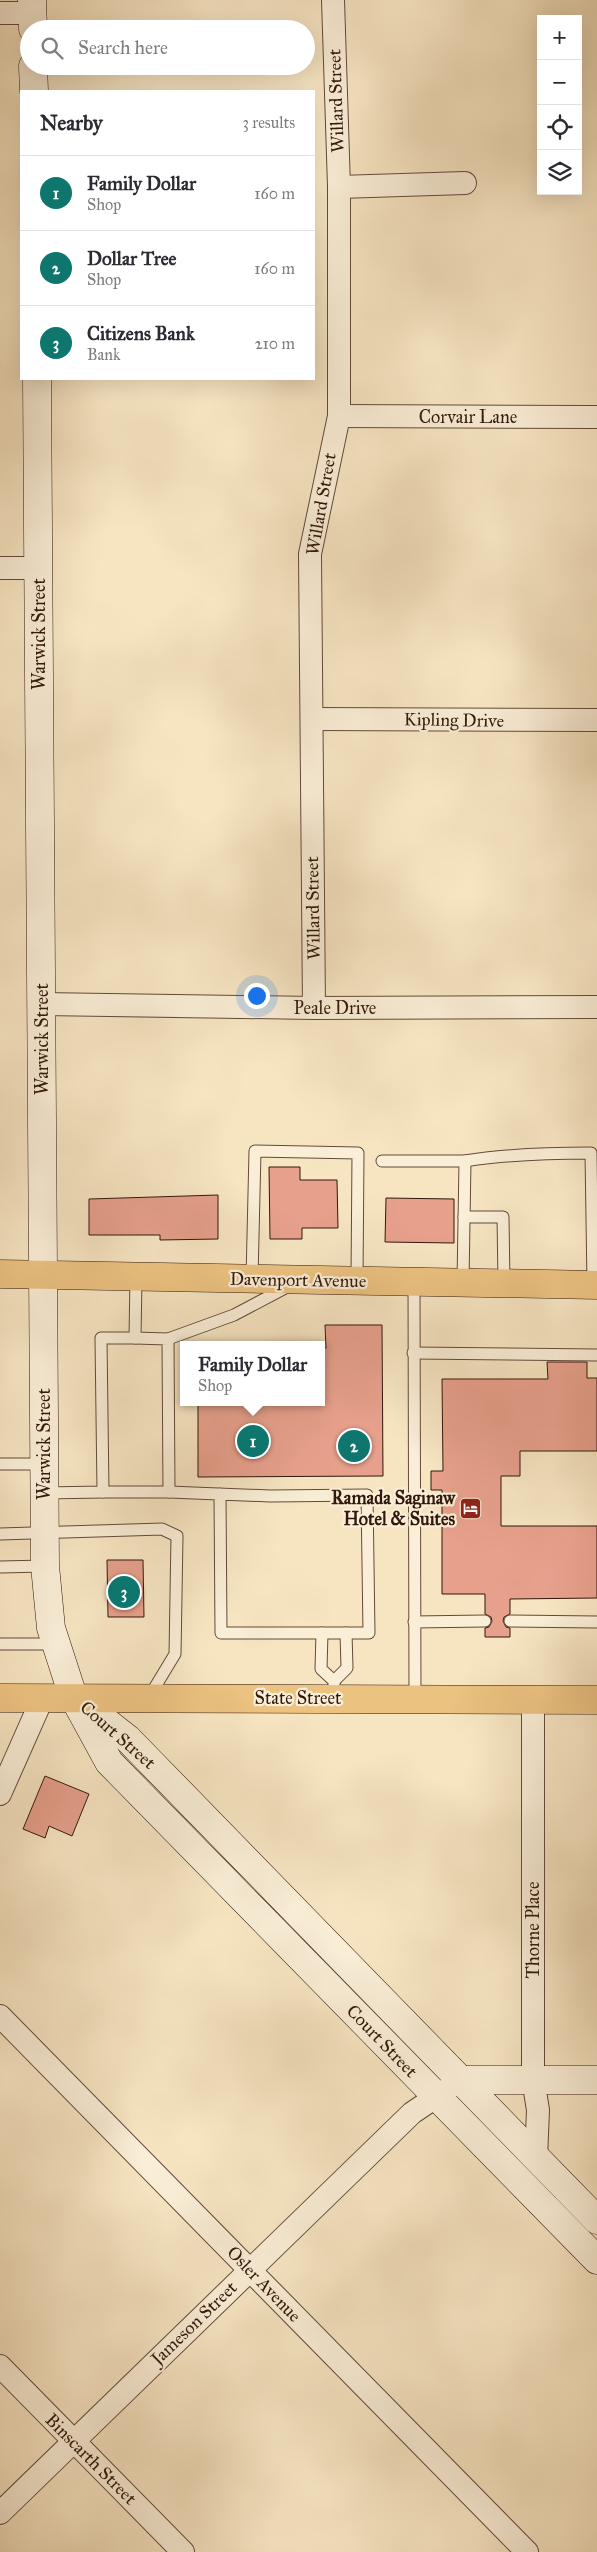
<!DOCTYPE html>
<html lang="en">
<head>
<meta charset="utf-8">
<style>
	body { margin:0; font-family:"IM FELL Great Primer",serif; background:#f7f7f7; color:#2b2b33 }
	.controls { position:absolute; right:15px; top:15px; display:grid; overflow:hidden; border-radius:0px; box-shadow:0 5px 20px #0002 }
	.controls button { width:45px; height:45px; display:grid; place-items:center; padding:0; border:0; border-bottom:1px solid #e1e1e2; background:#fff; color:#2b2b33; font:25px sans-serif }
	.you { position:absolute; left:256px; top:995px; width:18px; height:18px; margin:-12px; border:4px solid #fff; border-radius:50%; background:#1a73e8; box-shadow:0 0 0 8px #1a73e833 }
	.badge { display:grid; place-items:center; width:32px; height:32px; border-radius:50%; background:#0f766e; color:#fff; font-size:16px; font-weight:700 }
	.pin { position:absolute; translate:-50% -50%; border:2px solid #fff; box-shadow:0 1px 5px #0006 }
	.popup { position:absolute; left:180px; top:1341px; width:145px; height:65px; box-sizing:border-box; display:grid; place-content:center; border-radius:0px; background:#fff; filter:drop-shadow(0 1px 4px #0005); font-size:16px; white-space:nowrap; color:#7c7c81 }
	.popup b { font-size:19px; color:#2b2b33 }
	.popup::after { content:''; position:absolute; left:50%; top:100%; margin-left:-10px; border:10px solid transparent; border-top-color:#fff }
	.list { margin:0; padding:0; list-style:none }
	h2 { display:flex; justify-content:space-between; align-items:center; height:65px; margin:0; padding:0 20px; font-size:21px }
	h2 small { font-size:16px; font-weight:400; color:#7c7c81 }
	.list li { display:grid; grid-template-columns:32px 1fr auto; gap:15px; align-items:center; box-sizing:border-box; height:75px; padding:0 20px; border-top:1px solid #e1e1e2 }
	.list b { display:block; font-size:19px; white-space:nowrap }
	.list p { margin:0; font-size:16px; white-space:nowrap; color:#7c7c81 }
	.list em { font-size:16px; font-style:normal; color:#7c7c81 }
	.icon { flex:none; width:28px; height:28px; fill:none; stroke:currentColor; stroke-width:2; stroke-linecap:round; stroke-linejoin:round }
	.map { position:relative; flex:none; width:597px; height:2552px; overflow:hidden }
	.search { position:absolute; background:#fff; box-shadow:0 5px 20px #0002; left:20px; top:20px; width:295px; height:55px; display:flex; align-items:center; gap:12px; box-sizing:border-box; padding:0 18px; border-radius:28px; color:#7c7c81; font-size:19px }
	.panel { position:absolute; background:#fff; box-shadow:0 5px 20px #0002; left:20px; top:90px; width:295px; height:290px; border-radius:0px }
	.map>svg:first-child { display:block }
	.building { fill:#e7a08c; stroke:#31170c }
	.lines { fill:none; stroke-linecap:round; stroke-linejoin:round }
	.lane-casing { stroke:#624a3a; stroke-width:13 }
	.street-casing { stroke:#624a3a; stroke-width:24 }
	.secondary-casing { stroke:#31170c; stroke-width:29 }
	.primary-casing { stroke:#31170c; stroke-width:29 }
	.lane { stroke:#faeed7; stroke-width:11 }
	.street { stroke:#faeed7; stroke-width:22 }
	.secondary { stroke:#faeed7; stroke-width:28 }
	.primary { stroke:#ecc281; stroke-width:28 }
	.labels { text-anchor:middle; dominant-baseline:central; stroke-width:4.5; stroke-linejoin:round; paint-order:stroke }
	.street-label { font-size:18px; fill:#31170c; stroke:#faeed7 }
	.poi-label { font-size:18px; font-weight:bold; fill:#31170c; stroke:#faeed7; text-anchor:end }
</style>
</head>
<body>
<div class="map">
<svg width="597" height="2552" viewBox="0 0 597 2552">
	<rect width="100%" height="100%" fill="#f7e5c2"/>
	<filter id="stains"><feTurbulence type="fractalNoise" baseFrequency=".004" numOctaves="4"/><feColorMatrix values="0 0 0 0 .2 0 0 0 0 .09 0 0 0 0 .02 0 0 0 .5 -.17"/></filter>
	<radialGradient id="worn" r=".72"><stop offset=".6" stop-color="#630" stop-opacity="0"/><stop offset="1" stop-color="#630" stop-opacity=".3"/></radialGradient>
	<g class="building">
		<path d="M269,1167H300V1180H337L338,1228H302V1239H270Z"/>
		<path d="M218,1195V1239L160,1240V1235H89V1199Z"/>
		<path d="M386,1198L454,1199V1243L385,1242Z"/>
		<path d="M325,1325H382L383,1476L198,1477V1402H322V1348H326Z"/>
		<path d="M547,1362H587V1378H597V1451H520V1476H501V1526H597V1598L510,1599V1614L504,1617L503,1621L506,1627L510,1628V1637H485V1628L489,1627L492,1621L491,1617L485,1614V1594H442V1490H431V1471H443L442,1379H548Z"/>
		<path d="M107,1560H143L144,1617H108Z"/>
		<path d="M45,1776L89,1794L72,1836L49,1826L45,1838L23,1829Z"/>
	</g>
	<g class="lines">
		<defs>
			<g id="lane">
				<path d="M382,1161H465L463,1283"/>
				<path d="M465,1161C507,1154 548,1153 591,1153L593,1284"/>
				<path d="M464,1217H503L504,1283"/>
				<path d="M252,1279L255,1151L358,1153L357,1281"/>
				<path d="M414,1282L415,1699"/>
				<path d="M168,1339L234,1315L289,1286"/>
				<path d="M413,1353L597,1355"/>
				<path d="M0,1464H44"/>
				<path d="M103,1492H169L168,1339L135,1338"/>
				<path d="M169,1492L270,1496L367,1495L369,1633H221L220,1494"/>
				<path d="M44,1493L103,1492L101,1338H135L136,1277"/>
				<path d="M0,1534L162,1529L177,1536L175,1654L149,1697"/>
				<path d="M0,1567L45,1566"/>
				<path d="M510,1621L597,1622"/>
				<path d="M414,1622L485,1621"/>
				<path d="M322,1633L321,1669L334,1681V1698"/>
				<path d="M0,1644H56"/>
				<path d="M334,1681L347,1668L346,1633"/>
			</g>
			<g id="street">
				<path d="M0,13H33"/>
				<path d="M339,187L465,183"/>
				<path d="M339,416L597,417"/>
				<path d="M0,568H39"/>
				<path d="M312,719L597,720"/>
				<path d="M42,1004L314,1008L597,1007"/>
				<path d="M314,1008L310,554L339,416V187L333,0"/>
				<path d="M533,1700V2079L538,2110L536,2159"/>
				<path d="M0,1794L43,1697"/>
				<path d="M0,2016L527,2552"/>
				<path d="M0,2366L183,2552"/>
				<path d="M0,2513L412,2113L449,2088"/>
			</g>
			<g id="secondary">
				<path d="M32,0L33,29"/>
				<path d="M33,66L34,91"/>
				<path d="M37,379L45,1566L51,1628L73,1696L109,1762L597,2260"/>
				<path d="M82,1703L128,1739L597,2220"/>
				<path d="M460,2080H597"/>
			</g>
			<g id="primary">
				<path d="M0,1274L597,1285"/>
				<path d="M0,1698L597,1700"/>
			</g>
		</defs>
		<use href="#lane" class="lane-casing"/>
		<use href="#street" class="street-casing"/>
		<use href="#secondary" class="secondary-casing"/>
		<use href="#primary" class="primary-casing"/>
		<use href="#lane" class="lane"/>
		<use href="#street" class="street"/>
		<use href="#secondary" class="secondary"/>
		<use href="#primary" class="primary"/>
	</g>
	<defs>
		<symbol id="hotel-square" viewBox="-11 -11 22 22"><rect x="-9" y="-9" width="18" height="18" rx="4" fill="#8f2418" stroke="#faeed7"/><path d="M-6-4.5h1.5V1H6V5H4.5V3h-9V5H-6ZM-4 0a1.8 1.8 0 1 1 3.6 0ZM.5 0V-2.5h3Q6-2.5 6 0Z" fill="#fff"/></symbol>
	</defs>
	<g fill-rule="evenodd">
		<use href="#hotel-square" x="458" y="1496" width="25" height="25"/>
	</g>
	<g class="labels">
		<g class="street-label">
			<text transform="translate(336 101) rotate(-92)">Willard Street</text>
			<text x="468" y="417">Corvair Lane</text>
			<text transform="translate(321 504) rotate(-80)">Willard Street</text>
			<text transform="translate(39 634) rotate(-90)">Warwick Street</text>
			<text transform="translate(454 720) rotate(1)">Kipling Drive</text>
			<text transform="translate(313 908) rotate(-91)">Willard Street</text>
			<text x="335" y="1008">Peale Drive</text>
			<text transform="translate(42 1039) rotate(-90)">Warwick Street</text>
			<text transform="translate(298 1280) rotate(1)">Davenport Avenue</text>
			<text transform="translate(44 1444) rotate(-90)">Warwick Street</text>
			<text x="298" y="1698">State Street</text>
			<text transform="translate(118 1735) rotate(41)">Court Street</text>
			<text transform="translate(533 1930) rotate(-90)">Thorne Place</text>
			<text transform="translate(382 2041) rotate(46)">Court Street</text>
			<text transform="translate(264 2284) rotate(46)">Osler Avenue</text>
			<text transform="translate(194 2323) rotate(-44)">Jameson Street</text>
			<text transform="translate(91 2459) rotate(45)">Binscarth Street</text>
		</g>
		<g class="poi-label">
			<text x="455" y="1498">Ramada Saginaw<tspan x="455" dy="21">Hotel &amp; Suites</tspan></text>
		</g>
	</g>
	<rect width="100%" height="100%" filter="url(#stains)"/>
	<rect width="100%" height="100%" fill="url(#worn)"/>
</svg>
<div class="controls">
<button>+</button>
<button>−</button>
<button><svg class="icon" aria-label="locate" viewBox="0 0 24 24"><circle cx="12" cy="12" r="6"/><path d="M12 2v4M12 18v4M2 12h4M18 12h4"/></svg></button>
<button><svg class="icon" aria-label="layers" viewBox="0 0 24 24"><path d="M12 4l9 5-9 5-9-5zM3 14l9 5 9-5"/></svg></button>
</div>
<div class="you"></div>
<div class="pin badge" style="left:253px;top:1441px">1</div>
<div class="popup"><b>Family Dollar</b>Shop</div>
<div class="pin badge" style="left:354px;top:1446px">2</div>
<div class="pin badge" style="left:124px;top:1592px">3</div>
<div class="search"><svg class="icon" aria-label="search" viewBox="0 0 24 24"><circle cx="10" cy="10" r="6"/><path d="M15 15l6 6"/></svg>Search here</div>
<section class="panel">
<h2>Nearby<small>3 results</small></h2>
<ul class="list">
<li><span class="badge">1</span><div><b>Family Dollar</b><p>Shop</p></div><em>160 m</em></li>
<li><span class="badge">2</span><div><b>Dollar Tree</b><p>Shop</p></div><em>160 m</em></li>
<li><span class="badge">3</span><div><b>Citizens Bank</b><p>Bank</p></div><em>210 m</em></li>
</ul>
</section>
</div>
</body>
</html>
